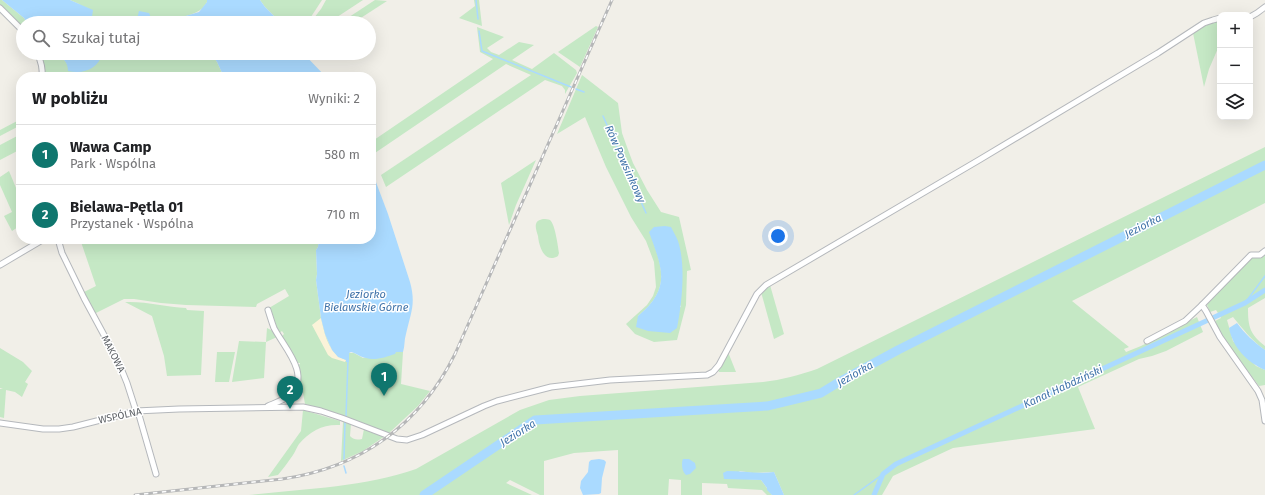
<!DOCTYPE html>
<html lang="pl">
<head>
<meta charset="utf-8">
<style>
	body { margin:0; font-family:"Fira Sans",sans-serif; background:#f2f2f2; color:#202124 }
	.controls { position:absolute; right:12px; top:12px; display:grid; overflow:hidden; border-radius:8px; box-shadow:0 4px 16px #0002 }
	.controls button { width:36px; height:36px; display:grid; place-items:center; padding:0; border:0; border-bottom:1px solid #e0e0e0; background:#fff; color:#202124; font:20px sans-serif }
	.you { position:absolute; left:778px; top:236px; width:14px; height:14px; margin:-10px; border:3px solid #fff; border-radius:50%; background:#1a73e8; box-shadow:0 0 0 6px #1a73e833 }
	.badge { display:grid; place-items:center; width:26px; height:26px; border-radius:50%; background:#0f766e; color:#fff; font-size:13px; font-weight:700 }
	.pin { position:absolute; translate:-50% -33px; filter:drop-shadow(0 1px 2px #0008) }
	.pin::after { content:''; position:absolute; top:21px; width:14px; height:12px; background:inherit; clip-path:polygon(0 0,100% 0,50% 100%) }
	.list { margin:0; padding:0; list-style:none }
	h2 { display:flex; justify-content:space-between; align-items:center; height:52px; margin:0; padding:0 16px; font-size:17px }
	h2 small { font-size:13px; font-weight:400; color:#757577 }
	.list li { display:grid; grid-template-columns:26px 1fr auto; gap:12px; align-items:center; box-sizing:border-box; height:60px; padding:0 16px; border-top:1px solid #e0e0e0 }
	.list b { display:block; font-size:15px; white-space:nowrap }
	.list p { margin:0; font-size:13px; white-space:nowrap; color:#757577 }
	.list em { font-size:13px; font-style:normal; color:#757577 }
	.icon { flex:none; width:22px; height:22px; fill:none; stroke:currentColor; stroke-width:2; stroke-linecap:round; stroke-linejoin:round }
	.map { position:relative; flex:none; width:1265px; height:495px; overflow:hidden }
	.search { position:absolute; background:#fff; box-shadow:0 4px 16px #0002; left:16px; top:16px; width:360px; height:44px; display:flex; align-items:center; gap:10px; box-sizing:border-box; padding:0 14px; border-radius:22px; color:#757577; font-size:15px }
	.panel { position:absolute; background:#fff; box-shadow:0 4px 16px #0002; left:16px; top:72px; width:360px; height:172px; border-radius:16px }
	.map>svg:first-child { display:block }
	.green { fill:#c5e8c5; fill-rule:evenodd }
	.sand { fill:#fbf3d9 }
	.water { fill:#aadaff }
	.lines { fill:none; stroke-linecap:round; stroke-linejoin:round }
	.stream { stroke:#aadaff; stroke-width:1.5 }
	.canal { stroke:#aadaff; stroke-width:5 }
	.river { stroke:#aadaff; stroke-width:9 }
	.minor-casing { stroke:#b5b8bc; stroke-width:7 }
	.minor { stroke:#fff; stroke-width:5 }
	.rail-casing { stroke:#b6b7b8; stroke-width:3 }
	.rail { stroke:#fff; stroke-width:1.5; stroke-dasharray:4.5; stroke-linecap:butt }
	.labels { text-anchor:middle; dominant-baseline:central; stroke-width:3; stroke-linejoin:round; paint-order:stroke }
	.street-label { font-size:10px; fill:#5f6368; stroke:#fff }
	.water-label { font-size:11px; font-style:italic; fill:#4174aa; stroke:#fff }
</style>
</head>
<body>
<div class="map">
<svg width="1265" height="495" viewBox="0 0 1265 495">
	<rect width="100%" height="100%" fill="#f1efe8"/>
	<g class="green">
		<path d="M0,0H2L24,18L27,23H23V28L0,6Z"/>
		<path d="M70,0H207V2C200,15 189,13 178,20L137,19L122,17L118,23H127H91L112,22L113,20L92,17L79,4Z"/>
		<path d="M260,0H322L307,23H281L265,7Z"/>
		<path d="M326,0H363L328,23H310L321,9Z"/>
		<path d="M375,0L387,1L353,23H340Z"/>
		<path d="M474,0H479L482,26L459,18L475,6Z"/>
		<path d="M1214,21H1220L1219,46L1209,69L1204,87L1193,33Z"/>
		<path d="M596,26L598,27L580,67L558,52Z"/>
		<path d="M477,27L504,37L487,48L491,52L499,55L519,42L534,45L512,60L532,69L554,53L576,70L577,73L565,94V90L562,86L545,80L386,187L381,175L531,75L506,64L372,155L371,142L493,59L480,52Z"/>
		<path d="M39,53H58L66,62L68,66L101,58L103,53H211L217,62L224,77H44V63Z"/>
		<path d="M582,75L618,103L622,133L627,147L633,163L647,190L661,212L679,217L691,270L687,271L686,305L677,340L654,342L635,334L626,324L647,305L653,296L656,287L654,262L646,241L631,217L606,167L585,117L557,134ZM650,232L681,307L638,316C672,288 662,268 650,232Z"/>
		<path d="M21,119V125L0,136V130Z"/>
		<path d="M21,134V149L0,160V145Z"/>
		<path d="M1265,147V203L1072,301L1129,347L1124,349L1126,352L1141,346L1197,317L1203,332L1166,351L1152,356L1139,359L1078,387L1095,429L953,448L893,476L882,495H784L774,472L752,473L740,471L727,479H746L761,480L772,495H767L762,490L728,488L727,484L702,483V495H681V480L669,479L668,495H618V450L574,453L544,461V495H540L510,480L506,483L532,495H249C302,489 366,487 416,469L520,410L549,400L580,396L763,382C782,380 799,375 817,369Z"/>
		<path d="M536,160L516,205L509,225L501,183Z"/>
		<path d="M9,171L21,200V225L12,231L4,216L12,212L0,185V177Z"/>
		<path d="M543,219C546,219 548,219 550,220C555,224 558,246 559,253L558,256C545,264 539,247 538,236C537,233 535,227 536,224C537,220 540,220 543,219Z"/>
		<path d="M80,239H319L318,247L316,250L317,274L316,280L321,318L325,334L332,350L349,362V353H354L363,358L396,352H403L401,384L430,391L418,406L389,433L352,419L305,404L298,365L300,364V363H298L281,337L284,334L282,331L279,333L269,308L289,296L285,289L257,304L256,307L186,305L161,303L134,299H124L94,314L84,292L96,286Z"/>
		<path d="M1265,254V298L1248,308C1248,327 1250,334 1265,346V350C1252,341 1243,329 1233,317L1227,320L1233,341L1256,366L1265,370V385L1259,386L1234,353L1219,330L1215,321L1221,318L1216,310L1210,312L1207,305L1208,302L1251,258L1259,257Z"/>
		<path d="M770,285L784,334L774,339L761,292Z"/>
		<path d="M125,302C146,301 166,307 186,308L187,310L204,311L201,375L167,376L164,356L152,316Z"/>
		<path d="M267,328L273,331L277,337L266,342L264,378L232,382L239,341L266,342Z"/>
		<path d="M0,348L23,362L32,371L25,382L28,384L22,397L15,392L6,390L4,418L0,417V389H3L0,388Z"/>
		<path d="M217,352H235L229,382H215Z"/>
		<path d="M728,352L736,372H719L718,370Z"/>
		<path d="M303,410L340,421V425C323,424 310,431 299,444C297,447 295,452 293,455C288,462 283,469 278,475L268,477L301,431Z"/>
		<path d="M343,422L351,424L350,436C354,440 357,440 362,439L364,429L385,436L363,451L341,461Z"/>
	</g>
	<path class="sand" d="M321,318C325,335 328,353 346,360L345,362L332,358L328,355L312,325Z"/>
	<g class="water">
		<path d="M2,0H70L93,10L92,17L113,20V22L27,23L24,18Z"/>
		<path d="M207,0H260L265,7L281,23H118V20L122,17L137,19L139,11L149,13L152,20H178L182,17L199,12L207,2Z"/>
		<path d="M58,53H103C97,70 84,74 68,71C68,62 63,59 58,53Z"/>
		<path d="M211,53H303L326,77H224L217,62Z"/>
		<path d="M371,169L388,214L410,282C416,304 411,312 406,334C404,340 405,346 403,352H396L395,354C386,357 375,361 366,358C360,357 356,353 351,352L349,353V362H346V360L338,357L332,350L325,334L321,318L316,280L317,274L316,250L318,247L319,239H371Z"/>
		<path d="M665,226L671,227C673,231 676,236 678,241C686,265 682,303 677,328L670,333L648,331L636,327L638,316C672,288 662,268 649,232L654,227Z"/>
		<path d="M1237,323C1245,334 1254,342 1265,350V370C1247,362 1233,348 1229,328Z"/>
		<path d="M599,459L604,460L606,462L602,478L601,493L599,494L583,495L580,488L581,481L588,472L589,462L591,460Z"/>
		<path d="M683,459H689L695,463L696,468L690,474L686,475C682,472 681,463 683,459Z"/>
		<path d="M727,471C743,471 758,474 774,472L784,495H772L767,490V488L761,480L724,479L723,473Z"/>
	</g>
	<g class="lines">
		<g class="stream">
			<path d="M476,0L478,19"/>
			<path d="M479,31L482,51L571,87"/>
			<path d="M576,89L584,92"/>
			<path d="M603,116L646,213"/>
			<path d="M1245,303L1265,276"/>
			<path d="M346,416L348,360"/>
			<path d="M344,459L345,422"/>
			<path d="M344,466L346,473"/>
			<path d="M854,495L883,474"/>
		</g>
		<path class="canal" d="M874,495L883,474L896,464L1245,303L1265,290"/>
		<path class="river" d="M424,495L535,420L767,406L821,393L839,382L898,350L1265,165"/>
		<defs>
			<g id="minor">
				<path d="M0,8L23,31"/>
				<path d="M1250,17L1257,13L1265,7"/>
				<path d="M37,53C41,61 43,68 42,77"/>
				<path d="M58,239L62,253L84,298L118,361L127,383L136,411L139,415L156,474"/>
				<path d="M1265,251L1260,255H1251L1202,305L1206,311L1220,337L1258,391L1262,400L1265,421"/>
				<path d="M0,265L44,239"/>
				<path d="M268,310C270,316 272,323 274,328C283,346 312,375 290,395C284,400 275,403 268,406"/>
				<path d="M1147,341L1185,321L1202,305"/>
				<path d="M0,423L43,429H59L73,427L136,411L179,409L303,407L321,411L342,418L397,439L407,440L422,435L484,406L497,401L551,387L610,380L707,375L713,372L719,365L757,294L766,285L979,160L1158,53L1204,23L1213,20L1220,18"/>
			</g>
		</defs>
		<use href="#minor" class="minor-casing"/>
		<use href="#minor" class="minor"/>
		<defs>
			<path id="rail" d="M135,495L282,479C360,468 420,425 455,354L612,0"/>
		</defs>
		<use href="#rail" class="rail-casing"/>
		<use href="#rail" class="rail"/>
	</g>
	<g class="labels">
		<g class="street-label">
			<text transform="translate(113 354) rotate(63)">MAKOWA</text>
			<text transform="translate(120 416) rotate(-12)">WSPÓLNA</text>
		</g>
		<g class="water-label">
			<text transform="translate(625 164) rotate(66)">Rów Powsinkowy</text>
			<text transform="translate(1143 226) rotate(-27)">Jeziorka</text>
			<text x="366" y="294">Jeziorko<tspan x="366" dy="13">Bielawskie Górne</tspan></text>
			<text transform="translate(855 374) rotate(-30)">Jeziorka</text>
			<text transform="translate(1063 387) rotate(-25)">Kanał Habdziński</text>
			<text transform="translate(518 433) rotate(-32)">Jeziorka</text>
		</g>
	</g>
</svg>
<div class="controls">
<button>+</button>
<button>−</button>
<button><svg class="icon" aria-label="layers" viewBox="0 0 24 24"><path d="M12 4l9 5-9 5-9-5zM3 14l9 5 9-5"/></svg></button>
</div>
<div class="you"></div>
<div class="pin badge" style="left:384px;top:396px">1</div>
<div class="pin badge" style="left:290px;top:409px">2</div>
<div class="search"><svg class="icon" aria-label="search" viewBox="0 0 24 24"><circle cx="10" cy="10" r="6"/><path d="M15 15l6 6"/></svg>Szukaj tutaj</div>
<section class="panel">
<h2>W pobliżu<small>Wyniki: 2</small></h2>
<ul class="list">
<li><span class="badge">1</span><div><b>Wawa Camp</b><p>Park · Wspólna</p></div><em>580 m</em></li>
<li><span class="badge">2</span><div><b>Bielawa-Pętla 01</b><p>Przystanek · Wspólna</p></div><em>710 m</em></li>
</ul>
</section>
</div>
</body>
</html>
